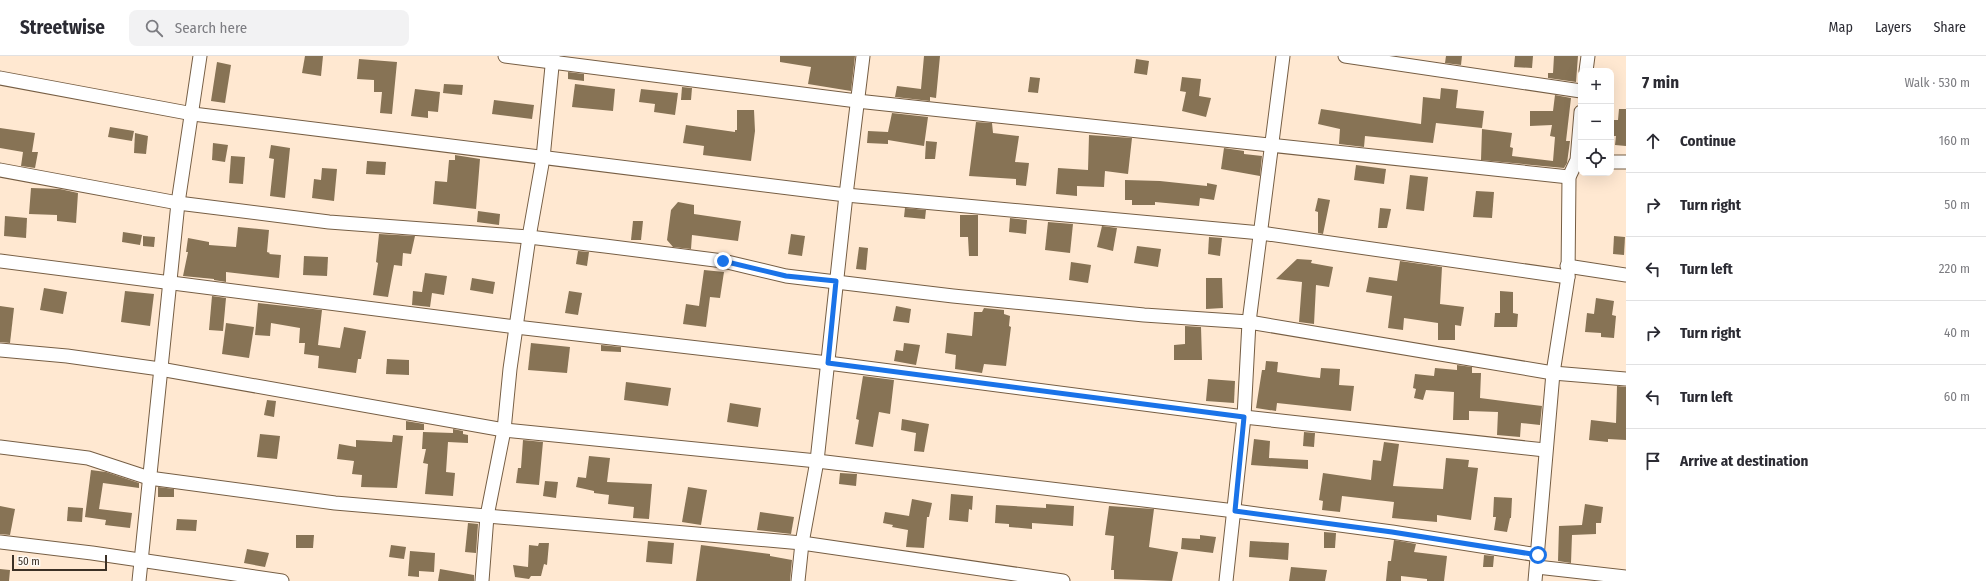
<!DOCTYPE html>
<html lang="en">
<head>
<meta charset="utf-8">
<style>
	body { margin:0; font-family:"Fira Sans Condensed",sans-serif; background:#f2f2f3; color:#2b2b33 }
	.controls { position:absolute; right:12px; top:12px; display:grid; overflow:hidden; border-radius:8px; box-shadow:0 4px 16px #0002 }
	.controls button { width:36px; height:36px; display:grid; place-items:center; padding:0; border:0; border-bottom:1px solid #e1e1e2; background:#fff; color:#2b2b33; font:20px sans-serif }
	.scale { position:absolute; left:12px; bottom:10px; width:95px; box-sizing:border-box; padding-left:4px; border:2px solid #3b3025; border-top:0; font-size:11px; line-height:14px; white-space:nowrap; color:#3b3025; -webkit-text-stroke:3px #fef9f3; paint-order:stroke }
	.stop { position:absolute; width:12px; height:12px; margin:-9px; border:3px solid #1a73e8; border-radius:50%; background:#fff }
	.stop.end { background:#1a73e8; border-color:#fff; box-shadow:0 1px 4px #0008 }
	.list { margin:0; padding:0; list-style:none }
	h2 { display:flex; justify-content:space-between; align-items:center; height:52px; margin:0; padding:0 16px; font-size:17px }
	h2 small { font-size:13px; font-weight:400; color:#7c7c81 }
	.list li { display:grid; grid-template-columns:26px 1fr auto; gap:12px; align-items:center; box-sizing:border-box; height:64px; padding:0 16px; border-top:1px solid #e1e1e2 }
	.list b { display:block; font-size:15px; white-space:nowrap }
	.list em { font-size:13px; font-style:normal; color:#7c7c81 }
	.icon { flex:none; width:22px; height:22px; fill:none; stroke:currentColor; stroke-width:2; stroke-linecap:round; stroke-linejoin:round }
	.map { position:relative; flex:none; width:1626px; height:525px; overflow:hidden }
	header { display:flex; align-items:center; gap:24px; box-sizing:border-box; height:56px; padding:0 20px; background:#fff; border-bottom:1px solid #e1e1e2 }
	header strong { font-size:19px }
	nav { display:flex; gap:22px; margin-inline-start:auto; font-size:14px }
	.search { width:280px; height:36px; background:#f2f2f3; display:flex; align-items:center; gap:10px; box-sizing:border-box; padding:0 14px; border-radius:8px; color:#7c7c81; font-size:15px }
	main { display:flex }
	aside { flex:1; background:#fff }
	.map>svg:first-child { display:block }
	.building { fill:#877355 }
	.lines { fill:none; stroke-linecap:round; stroke-linejoin:round }
	.street-casing { stroke:#765e44; stroke-width:15 }
	.street { stroke:#fff; stroke-width:13 }
	.route { stroke:#1a73e8; stroke-width:5 }
</style>
</head>
<body>
<header>
<strong>Streetwise</strong>
<div class="search"><svg class="icon" aria-label="search" viewBox="0 0 24 24"><circle cx="10" cy="10" r="6"/><path d="M15 15l6 6"/></svg>Search here</div>
<nav><a>Map</a><a>Layers</a><a>Share</a></nav>
</header>
<main>
<div class="map">
<svg width="1626" height="525" viewBox="0 0 1626 525">
	<rect width="100%" height="100%" fill="#ffe8d1"/>
	<g class="building">
		<path d="M305,0H323L321,20L302,17Z"/>
		<path d="M780,0H855L851,35L808,28L811,11L780,6Z"/>
		<path d="M924,0H940L936,42L930,41V45L895,41L897,30L921,33Z"/>
		<path d="M1446,0H1462L1461,9L1445,7Z"/>
		<path d="M1515,0H1533L1532,12L1514,11Z"/>
		<path d="M1554,0H1578L1576,26L1548,22V17H1553Z"/>
		<path d="M359,3L397,6L392,58L380,57L382,36H374V24L357,23Z"/>
		<path d="M1136,3L1149,5L1147,19L1134,17Z"/>
		<path d="M217,6L231,9L225,47L211,45Z"/>
		<path d="M568,16L584,18V25L568,23Z"/>
		<path d="M1030,21L1040,22L1038,37L1028,36Z"/>
		<path d="M1182,21L1201,23L1199,40L1211,42L1206,61L1182,55L1186,36L1180,35Z"/>
		<path d="M444,28L463,29L462,39L443,37Z"/>
		<path d="M575,28L615,33L613,55L572,51Z"/>
		<path d="M682,31L692,32L691,44H681Z"/>
		<path d="M1441,32L1458,34L1456,52L1484,55L1482,72L1436,67L1433,87L1365,80L1364,91L1339,88L1340,73L1318,68L1321,53L1421,68L1423,41L1440,43Z"/>
		<path d="M415,33L440,36L438,56L428,55V62L411,60Z"/>
		<path d="M641,33L678,37L675,59L654,56L655,48L639,46Z"/>
		<path d="M1555,39L1571,42L1566,85H1570L1567,107L1564,112L1481,104L1482,73L1512,77L1510,91L1513,92L1512,100L1553,105L1555,81L1550,80L1552,69L1530,70V55H1553Z"/>
		<path d="M494,44L534,49L532,63L492,58Z"/>
		<path d="M1619,53H1626V90L1615,89L1616,80H1612L1614,64H1618Z"/>
		<path d="M737,54H754L755,75L751,105L703,99L704,90L683,87L686,69L735,76V74H737Z"/>
		<path d="M892,57L928,61L924,90L888,84V88L867,87L868,75L888,76Z"/>
		<path d="M976,66L992,67L993,77L1019,80L1015,106L1029,107L1026,130L1016,129V123L969,120Z"/>
		<path d="M110,71L134,75L132,85L108,81Z"/>
		<path d="M0,72L35,77L32,96H38L35,112L21,110L23,96L0,92Z"/>
		<path d="M135,77L148,80L146,98L134,97Z"/>
		<path d="M1089,79L1132,82L1128,118L1105,115L1104,131L1077,130V140L1056,138L1058,112L1088,114Z"/>
		<path d="M926,85L937,86L935,103H925Z"/>
		<path d="M213,87L228,89L225,106L212,104Z"/>
		<path d="M271,89L290,92L285,142L270,140L274,103L269,102Z"/>
		<path d="M1224,92L1244,95V98L1262,100L1260,120L1221,113Z"/>
		<path d="M455,99L480,103L476,153L433,148L435,125L447,126L449,104H455Z"/>
		<path d="M231,100L245,101L243,128L229,127Z"/>
		<path d="M367,105L386,106L385,119L366,118Z"/>
		<path d="M1356,109L1386,113L1384,128L1354,124Z"/>
		<path d="M322,112L337,113L334,145L312,142L314,123L321,124Z"/>
		<path d="M1410,119L1428,121L1424,155L1406,153Z"/>
		<path d="M1125,124L1160,125L1207,130V127L1217,129L1214,144L1200,142L1199,150L1155,146V149H1132V144H1125Z"/>
		<path d="M31,132L60,133L78,137L76,167L57,165V159L29,158Z"/>
		<path d="M1476,135L1494,136L1492,162L1473,161Z"/>
		<path d="M1318,142L1330,144L1323,178L1318,177V156L1315,155Z"/>
		<path d="M678,146L694,149V158L741,165L738,185L692,179L691,193L673,191L667,184L671,154Z"/>
		<path d="M905,152L926,154L925,163L904,161Z"/>
		<path d="M1380,152L1391,153L1387,172H1378Z"/>
		<path d="M478,155L500,158L499,169L477,166Z"/>
		<path d="M960,159H978V200H969L968,181H960Z"/>
		<path d="M5,160L27,162L26,182L4,180Z"/>
		<path d="M1010,162L1027,164L1026,178L1009,176Z"/>
		<path d="M633,165H643L641,184H631Z"/>
		<path d="M1048,166L1073,168L1070,197L1045,194Z"/>
		<path d="M1102,170L1117,172L1113,195L1097,191Z"/>
		<path d="M238,171L269,174L267,196L270,197L269,198L281,199L279,222L226,216V226L214,224V223L183,220L188,196H186L188,182L209,186V189L236,191Z"/>
		<path d="M123,176L142,179L140,189L122,186Z"/>
		<path d="M379,178L415,180L411,198L403,197L402,210L394,209L388,241L373,239L378,207L376,206Z"/>
		<path d="M791,178L805,180L802,200L788,198Z"/>
		<path d="M143,180L155,181L154,191L143,190Z"/>
		<path d="M1614,180L1625,181L1624,199L1613,198Z"/>
		<path d="M1209,181L1222,182L1220,200L1208,198Z"/>
		<path d="M1137,190L1161,193L1158,211L1134,207Z"/>
		<path d="M859,191L868,192L866,214L856,213Z"/>
		<path d="M578,195L589,196L587,210L576,208Z"/>
		<path d="M304,200L328,201L327,220L303,219Z"/>
		<path d="M1297,203L1312,204L1311,207L1333,211L1329,231L1316,229L1314,268L1299,266L1302,226L1276,223Z"/>
		<path d="M1400,205L1442,211L1440,248L1464,251L1461,270L1455,269V284H1438V267L1404,262L1403,274L1388,272L1392,240L1366,236L1369,221L1397,225Z"/>
		<path d="M1071,206L1091,209L1088,227L1069,224Z"/>
		<path d="M704,214L724,216L720,242L710,241L706,271L683,268L686,248L699,250Z"/>
		<path d="M425,217L447,220L444,239L432,237L430,251L412,249L413,235L422,236Z"/>
		<path d="M472,222L495,226L493,238L470,234Z"/>
		<path d="M1206,222H1222L1223,252L1206,253Z"/>
		<path d="M44,232L67,236L63,258L40,254Z"/>
		<path d="M125,235L154,238L150,270L121,266Z"/>
		<path d="M569,235L582,237L578,259L565,257Z"/>
		<path d="M1500,235L1513,236V257L1518,258L1517,271H1494L1495,257H1500Z"/>
		<path d="M212,240L226,242L223,275L209,274Z"/>
		<path d="M1596,242L1614,245L1612,259L1616,260L1614,282L1601,281V277L1585,276L1587,257L1594,258Z"/>
		<path d="M258,247L322,254L318,289L340,292L344,271L366,275L361,303H358L356,317L318,312L319,300L304,298L305,287H299L300,272L271,267L270,280L255,279Z"/>
		<path d="M0,250L14,252L10,287L0,286Z"/>
		<path d="M896,250L911,253L909,267L893,265Z"/>
		<path d="M984,252L1004,254V258L1010,260L1009,270L1011,271L1006,310L984,308L982,317L955,313L956,299L945,297L947,277L972,280L974,256H982Z"/>
		<path d="M226,267L254,271L249,302L222,298Z"/>
		<path d="M1185,270L1201,271L1202,304H1174V289L1185,288Z"/>
		<path d="M531,287L570,291L567,317L528,314Z"/>
		<path d="M904,287L920,289L916,309L894,305L896,294L903,295Z"/>
		<path d="M601,289L621,291V296L601,295Z"/>
		<path d="M387,303L409,304V319L386,318Z"/>
		<path d="M1266,305L1278,306L1277,316L1311,321L1320,322L1321,312L1340,313L1339,329L1354,330L1351,355L1277,347L1276,355L1256,352L1262,314H1265Z"/>
		<path d="M1457,309L1472,311V317H1481L1480,342L1542,350L1540,369L1521,367L1520,381L1497,379L1498,356L1469,355V364H1453L1454,336L1426,334L1423,344L1414,342L1416,333L1413,332L1415,318L1434,320L1435,312L1457,314Z"/>
		<path d="M863,320L894,324L890,358L879,356L873,391L855,388L859,364L856,363Z"/>
		<path d="M1208,323L1235,325L1234,347L1206,345Z"/>
		<path d="M626,326L671,332L668,350L624,344Z"/>
		<path d="M1617,330L1626,331V384L1608,383V386L1589,384L1591,364L1616,367Z"/>
		<path d="M267,344L276,345L274,361L264,359Z"/>
		<path d="M730,347L761,352L758,371L727,366Z"/>
		<path d="M902,363L929,368L924,396L914,395L916,377L901,374Z"/>
		<path d="M406,365L424,368V374H406Z"/>
		<path d="M453,373L463,375V378L468,379V387L448,386L446,416L455,417L453,440L425,438L428,408L423,407L426,393H422L423,376L453,377Z"/>
		<path d="M1304,376L1315,377L1314,391L1303,390Z"/>
		<path d="M260,378L280,380L277,403L257,401Z"/>
		<path d="M393,379L403,380L397,432L361,431L362,419L352,418L354,405L337,403L339,388L356,391V384L392,386Z"/>
		<path d="M1254,383L1270,385L1269,402L1308,404V413L1251,409Z"/>
		<path d="M523,384L543,386L539,429L516,427L518,412H521Z"/>
		<path d="M1384,386L1399,388L1393,430L1443,433L1446,402L1469,404L1468,411L1478,412L1471,464L1437,459V466L1392,462L1394,446L1342,440L1340,456L1322,454L1323,445L1319,444L1323,417L1371,424L1373,404L1381,405Z"/>
		<path d="M589,400L610,402L607,426L652,428L649,463L633,462L634,451L608,448L609,439L594,437V435L576,431L578,421L586,422Z"/>
		<path d="M91,414L106,416L139,427V432L103,427L99,453L132,457L130,472L105,469L106,464L85,461Z"/>
		<path d="M840,417L857,418L856,430L839,428Z"/>
		<path d="M545,425L558,426L556,442L543,440Z"/>
		<path d="M158,431L174,433V441H158Z"/>
		<path d="M688,431L707,434L701,469L682,466Z"/>
		<path d="M951,438L973,440L972,454L969,453L968,466L949,464Z"/>
		<path d="M1494,441L1512,442L1511,462H1510L1507,476L1494,474L1496,461H1493Z"/>
		<path d="M912,443L932,447L929,461H927L924,492L906,491L908,474L892,471L893,469L883,467L885,456L909,460Z"/>
		<path d="M1046,448L1074,450L1073,470L1032,467V473L1009,471V468L995,467L996,449L1046,452Z"/>
		<path d="M1585,448L1603,451L1601,467H1596V478L1572,479L1571,507L1558,505L1559,470L1582,469Z"/>
		<path d="M0,450L15,453L10,479L0,478Z"/>
		<path d="M1109,450L1154,453L1149,491L1178,496L1172,525L1114,523V514H1111L1114,480L1105,479Z"/>
		<path d="M68,451L83,452L82,466L67,465Z"/>
		<path d="M760,456L794,461L791,478L757,474Z"/>
		<path d="M177,463L197,464L196,475L176,474Z"/>
		<path d="M468,467L478,468L476,497L465,496Z"/>
		<path d="M1324,476L1336,477L1335,492H1324Z"/>
		<path d="M296,479H314L313,492H296Z"/>
		<path d="M1200,479L1216,481L1213,497L1181,493L1182,482L1200,483Z"/>
		<path d="M1394,484L1416,488L1414,496L1447,500L1444,525H1427V523L1401,520V525H1386L1388,505H1391Z"/>
		<path d="M648,485L674,487L672,508L646,506Z"/>
		<path d="M1250,485L1289,487L1288,504L1249,501Z"/>
		<path d="M539,487H549L547,509L544,508L541,520H531L529,523L515,521L513,509L528,511L529,489L538,490Z"/>
		<path d="M391,489L406,491L404,503L389,501Z"/>
		<path d="M701,489L770,498V500L792,504L790,525H696Z"/>
		<path d="M247,493L269,497L265,511L244,507Z"/>
		<path d="M410,495L435,497L434,516L419,515V521L408,520Z"/>
		<path d="M1484,499L1494,500L1493,511H1483Z"/>
		<path d="M1291,511L1327,514L1325,525H1289Z"/>
		<path d="M0,513L10,514L9,525H0Z"/>
		<path d="M440,513L474,519V525H438Z"/>
	</g>
	<g class="lines">
		<defs>
			<g id="street">
				<path d="M505,0L857,45L1569,121"/>
				<path d="M1345,0L1581,35"/>
				<path d="M1586,15L1588,0"/>
				<path d="M0,22L193,58L846,139L1261,177L1568,221"/>
				<path d="M1611,106H1626"/>
				<path d="M0,114L178,147L329,166L529,181L605,190L723,205L786,220L953,240L1144,259L1249,266L1553,317L1626,323"/>
				<path d="M0,205L516,271L828,307L1244,361L1545,394"/>
				<path d="M1567,210L1626,219"/>
				<path d="M0,294L67,300L160,313L504,374L817,405L1235,455L1392,476L1538,499"/>
				<path d="M0,391L88,402L149,422L335,447L802,487L1063,525"/>
				<path d="M0,486L92,497L282,525"/>
				<path d="M1537,511L1626,521"/>
				<path d="M139,525L178,147L200,0"/>
				<path d="M482,525L487,460L504,374L510,313L529,181L543,102L553,0"/>
				<path d="M798,525L802,487L817,405L846,139L863,0"/>
				<path d="M1226,525L1244,361L1249,266L1283,0"/>
				<path d="M1535,525L1553,317L1568,221L1569,121L1577,104L1581,56"/>
			</g>
		</defs>
		<use href="#street" class="street-casing"/>
		<use href="#street" class="street"/>
	</g>
	<g class="lines">
		<path class="route" d="M723,205L786,220L836,225L828,307L1244,361L1235,455L1392,476L1538,499"/>
	</g>
</svg>
<div class="controls">
<button>+</button>
<button>−</button>
<button><svg class="icon" aria-label="locate" viewBox="0 0 24 24"><circle cx="12" cy="12" r="6"/><path d="M12 2v4M12 18v4M2 12h4M18 12h4"/></svg></button>
</div>
<div class="scale">50 m</div>
<div class="stop" style="left:1538px;top:499px"></div>
<div class="stop end" style="left:723px;top:205px"></div>
</div>
<aside>
<h2>7 min<small>Walk · 530 m</small></h2>
<ul class="list">
<li><svg class="icon" aria-label="ahead" viewBox="0 0 24 24"><path d="M12 20V5M6 11l6-6 6 6"/></svg><div><b>Continue</b></div><em>160 m</em></li>
<li><svg class="icon" aria-label="right" viewBox="0 0 24 24"><path d="M7 20v-9h11M14 6l5 5-5 5"/></svg><div><b>Turn right</b></div><em>50 m</em></li>
<li><svg class="icon" aria-label="left" viewBox="0 0 24 24"><path d="M17 20v-9H6M10 6l-5 5 5 5"/></svg><div><b>Turn left</b></div><em>220 m</em></li>
<li><svg class="icon" aria-label="right" viewBox="0 0 24 24"><path d="M7 20v-9h11M14 6l5 5-5 5"/></svg><div><b>Turn right</b></div><em>40 m</em></li>
<li><svg class="icon" aria-label="left" viewBox="0 0 24 24"><path d="M17 20v-9H6M10 6l-5 5 5 5"/></svg><div><b>Turn left</b></div><em>60 m</em></li>
<li><svg class="icon" aria-label="arrive" viewBox="0 0 24 24"><path d="M6 21V4h12l-3 4 3 4H6"/></svg><div><b>Arrive at destination</b></div></li>
</ul>
</aside>
</main>
</body>
</html>
